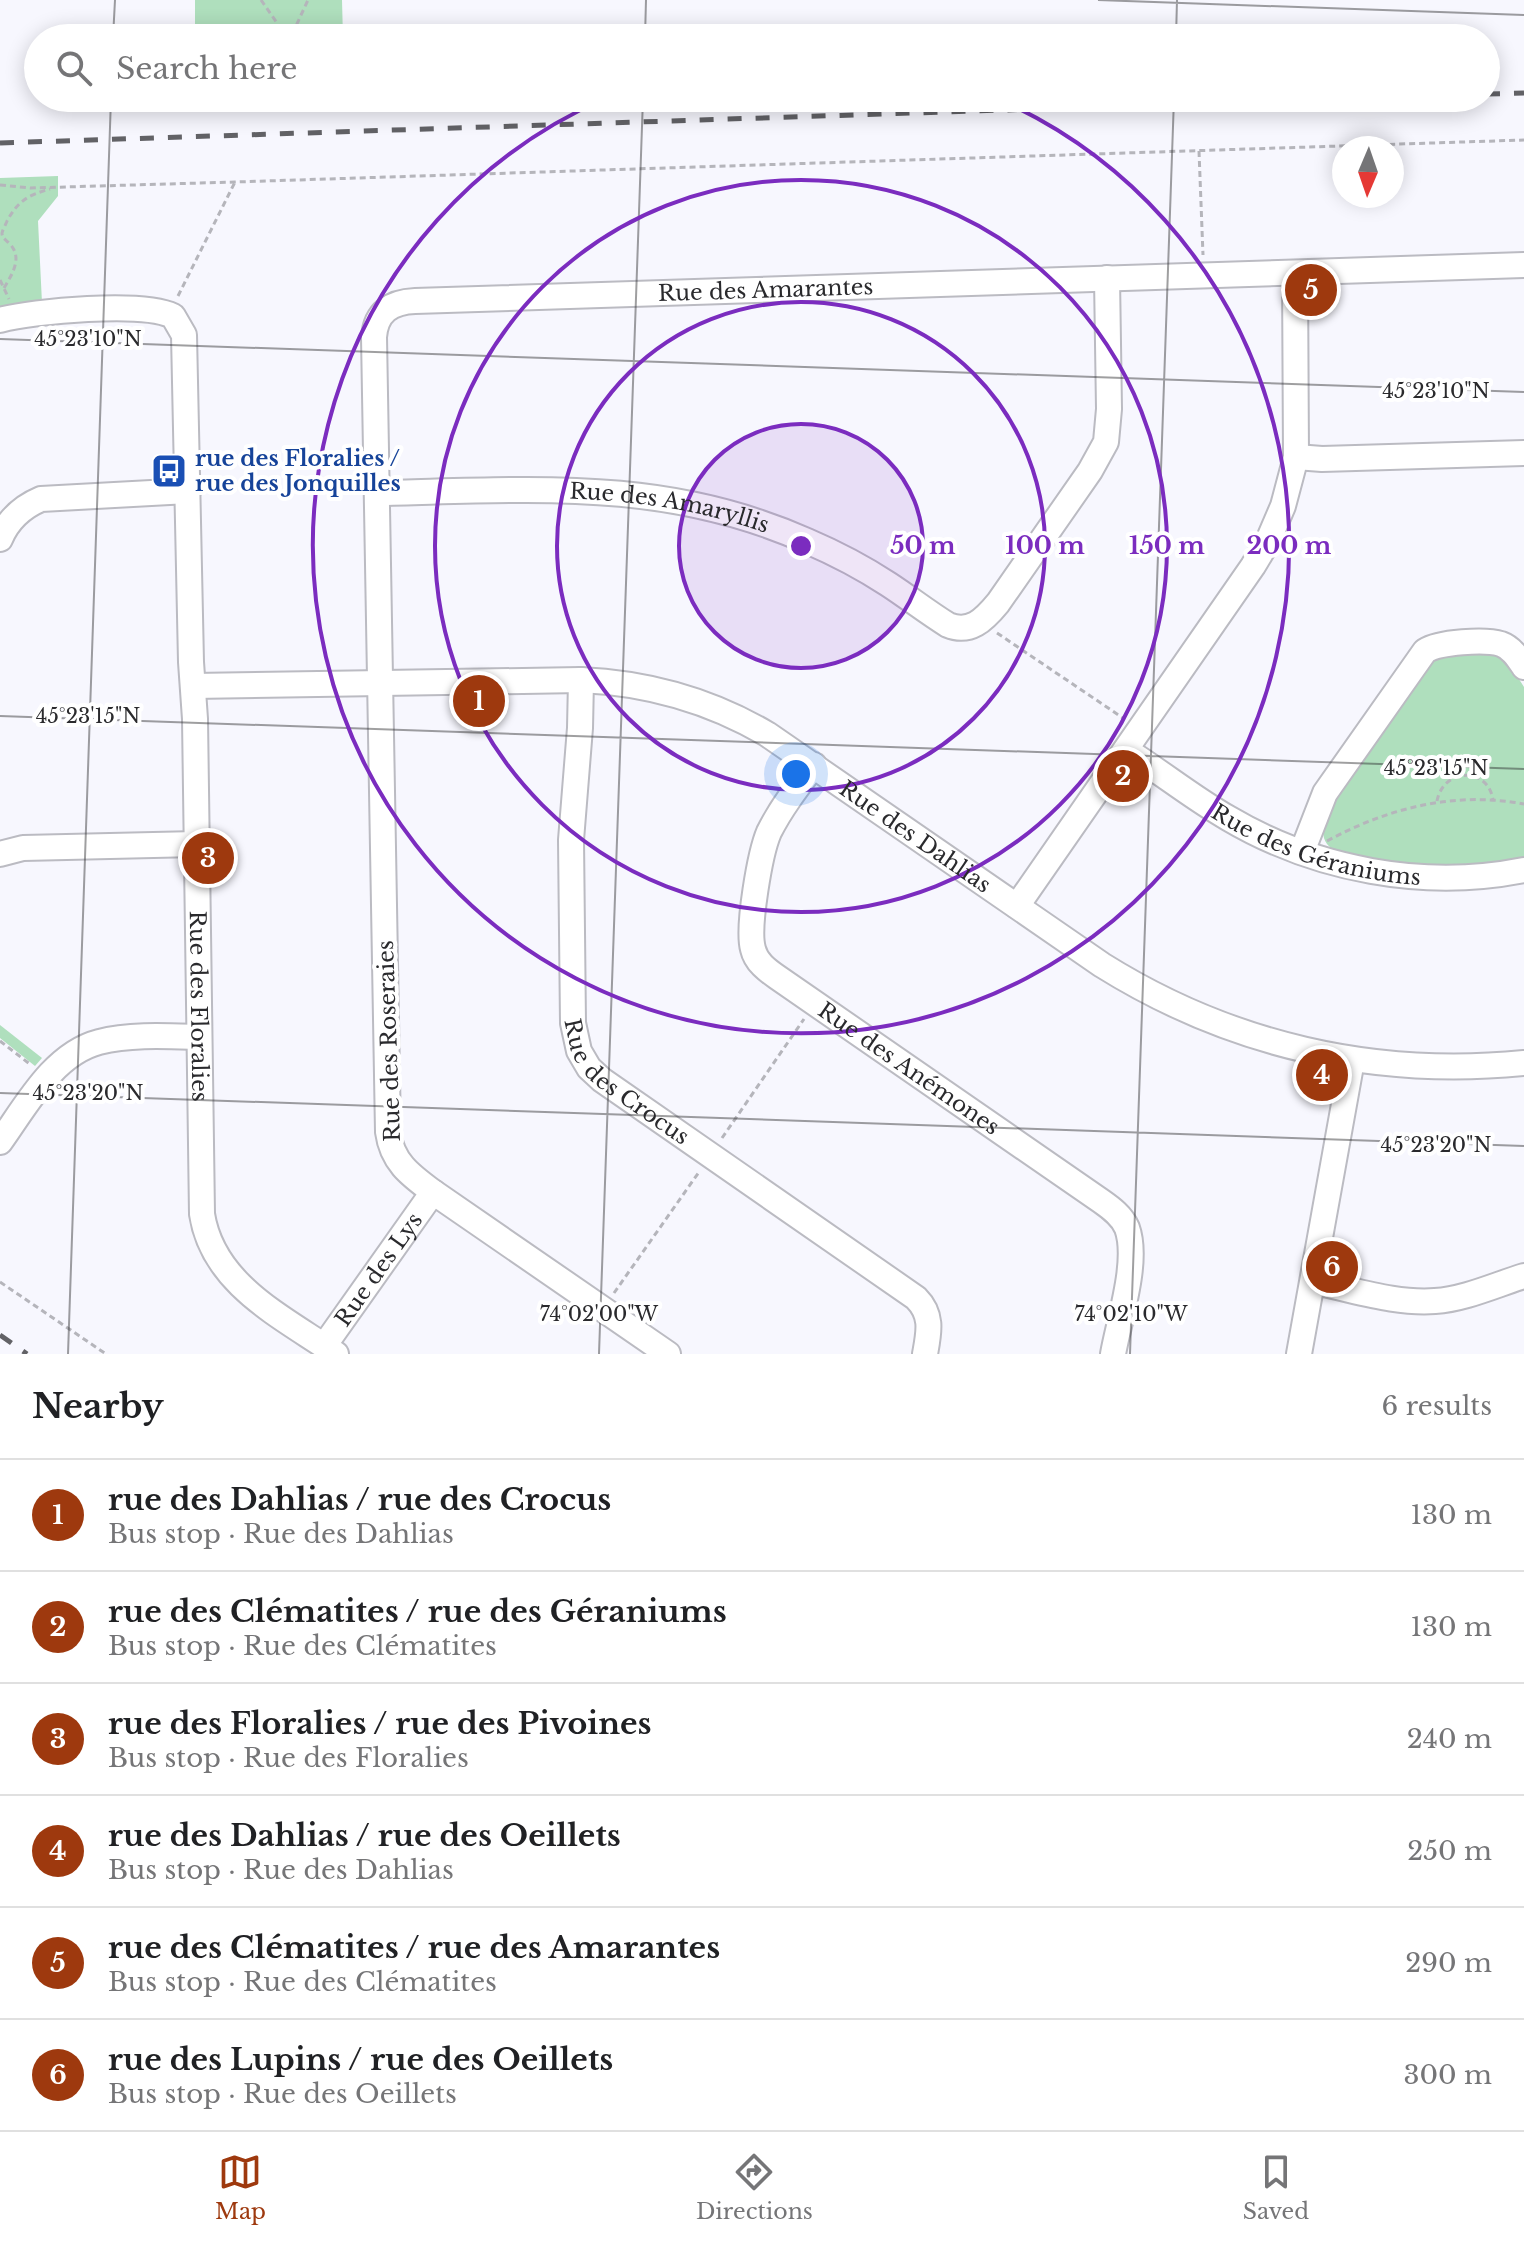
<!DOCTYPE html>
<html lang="en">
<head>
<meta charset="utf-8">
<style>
	body { margin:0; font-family:"Libre Baskerville",serif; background:#f6f6f6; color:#202124 }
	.compass { position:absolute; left:1332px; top:136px; width:72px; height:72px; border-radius:50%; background:#fff; box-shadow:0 4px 20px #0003; rotate:182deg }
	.you { position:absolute; left:796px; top:774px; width:28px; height:28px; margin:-20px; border:6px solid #fff; border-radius:50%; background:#1a73e8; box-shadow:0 0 0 12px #1a73e833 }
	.badge { display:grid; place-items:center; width:52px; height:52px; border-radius:50%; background:#9e390e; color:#fff; font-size:26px; font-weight:700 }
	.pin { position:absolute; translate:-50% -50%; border:4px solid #fff; box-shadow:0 2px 8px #0006 }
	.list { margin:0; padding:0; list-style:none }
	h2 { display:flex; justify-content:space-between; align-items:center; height:104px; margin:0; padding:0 32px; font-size:34px }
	h2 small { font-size:26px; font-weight:400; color:#757577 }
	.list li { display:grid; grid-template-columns:52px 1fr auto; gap:24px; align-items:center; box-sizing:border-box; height:112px; padding:0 32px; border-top:2px solid #e0e0e0 }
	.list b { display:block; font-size:30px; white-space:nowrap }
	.list p { margin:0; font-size:26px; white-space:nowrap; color:#757577 }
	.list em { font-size:26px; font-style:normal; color:#757577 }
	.icon { flex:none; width:44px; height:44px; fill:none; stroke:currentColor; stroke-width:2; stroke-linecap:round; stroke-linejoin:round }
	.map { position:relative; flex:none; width:1524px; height:1354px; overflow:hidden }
	.search { position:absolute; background:#fff; box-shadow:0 4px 20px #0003; left:24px; right:24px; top:24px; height:88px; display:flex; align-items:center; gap:20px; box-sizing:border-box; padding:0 28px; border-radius:44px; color:#757577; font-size:30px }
	.sheet { height:776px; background:#fff }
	nav { display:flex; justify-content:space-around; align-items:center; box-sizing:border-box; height:112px; border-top:2px solid #e0e0e0; background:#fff; font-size:22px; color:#757577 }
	nav a { display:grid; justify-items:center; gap:4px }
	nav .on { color:#9e390e }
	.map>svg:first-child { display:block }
	.green { fill:#afdfbd }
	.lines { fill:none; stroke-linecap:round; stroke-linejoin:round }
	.minor-casing { stroke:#bbbbc2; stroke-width:28 }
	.path { stroke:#b5b5bb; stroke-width:3; stroke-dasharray:6 4; stroke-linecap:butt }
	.minor { stroke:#fff; stroke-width:24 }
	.rail { stroke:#626266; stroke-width:5; stroke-dasharray:14 14; stroke-linecap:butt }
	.ticks { fill:none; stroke:#2a2a2d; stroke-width:2; stroke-opacity:0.45 }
	.ring { fill:none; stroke:#7b2cbf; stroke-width:4 }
	.labels { text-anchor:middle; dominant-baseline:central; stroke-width:8; stroke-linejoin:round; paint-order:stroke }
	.street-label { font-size:22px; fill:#2a2a2d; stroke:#fff }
	.transit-label { font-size:22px; font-weight:bold; fill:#164399; stroke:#fff; text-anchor:start }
	.ticks-label { font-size:20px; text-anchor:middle; fill:#2a2a2d; stroke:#fff; stroke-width:8; stroke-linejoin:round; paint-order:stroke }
	.centre { fill:#7b2cbf; stroke:#fff; stroke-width:4 }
	.ring-label { font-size:24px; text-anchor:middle; font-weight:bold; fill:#7b2cbf; stroke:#fff; stroke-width:8; stroke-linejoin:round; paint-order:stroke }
</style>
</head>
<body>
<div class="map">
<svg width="1524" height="1354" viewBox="0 0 1524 1354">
	<rect width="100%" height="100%" fill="#f7f7fe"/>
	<g class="green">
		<path d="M195,0H342L343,38H192L195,36Z"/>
		<path d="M58,176V196L38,221L42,303L0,309V178Z"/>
		<path d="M1492,653L1508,662L1524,687V858C1467,868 1405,870 1349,854C1341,852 1332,851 1327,844C1318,832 1327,815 1331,802L1431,659L1443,655Z"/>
		<path d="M0,1025L42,1058L35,1066L0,1038Z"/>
	</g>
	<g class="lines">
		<defs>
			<g id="minor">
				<path id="s1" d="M0,320C34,311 142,301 173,316L184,335L191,662L195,719L202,1214C213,1285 283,1317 336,1354"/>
				<path d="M1296,457L1322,459L1524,453"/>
				<path id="s2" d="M377,493C528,490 664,477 807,541C835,553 862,567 888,584C908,597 927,612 948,625C970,634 984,620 998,603L1090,471L1106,442L1109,409L1107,278"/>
				<path d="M0,539C8,520 22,507 41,499L188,491"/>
				<path id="s3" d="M581,680L580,728L571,840L573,1023L579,1051L589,1068L602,1080L916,1298C933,1315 929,1332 925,1354"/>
				<path id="s4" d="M193,686L581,680C648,683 709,700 767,734L1102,965C1230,1045 1374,1078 1524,1063"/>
				<path id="s5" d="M1126,750C1161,772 1193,798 1228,818C1316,870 1424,890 1524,870"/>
				<path id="s6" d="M814,765C798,786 781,808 769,832C760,853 747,928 753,949C756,962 767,970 777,977L1101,1201C1111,1208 1122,1216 1127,1228C1139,1261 1119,1320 1113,1354"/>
				<path d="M1302,852L1325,793L1425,651C1439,642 1485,639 1501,644C1512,648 1518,658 1524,667"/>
				<path d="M0,854L23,848L197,844"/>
				<path d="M1017,906L1253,566L1268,541L1283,506L1296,457L1295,273"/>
				<path d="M0,1142C26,1106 53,1054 99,1042C130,1034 166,1036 198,1037"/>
				<path d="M1313,1282C1352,1289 1394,1304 1435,1301C1465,1299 1495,1285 1524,1276"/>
				<path id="s7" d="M324,1346L433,1192"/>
				<path id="s8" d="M668,1354L433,1192C410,1175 392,1162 388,1132L374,337C376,312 391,302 415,301L1524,265"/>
				<path d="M1299,1354L1352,1060"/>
			</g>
		</defs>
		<use href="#minor" class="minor-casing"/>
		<g class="path">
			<path d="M261,0L282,30"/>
			<path d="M282,33V30L295,28L308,0"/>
			<path d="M1199,151L1203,255"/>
			<path d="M0,185L30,188L235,182L1524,140"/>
			<path d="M0,280L9,299"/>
			<path d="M4,288C13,273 23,257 9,243C5,239 2,238 2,233C2,231 7,222 7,221C18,201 28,195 50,189"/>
			<path d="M178,296L235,182"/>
			<path d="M997,633L1123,718"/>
			<path d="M1437,801C1443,768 1488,766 1493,800"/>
			<path d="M1327,841C1388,808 1455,791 1524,804"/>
			<path d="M0,1041L31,1065"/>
			<path d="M722,1138L804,1019"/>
			<path d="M0,1282L106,1354"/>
			<path d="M614,1293L699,1172"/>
		</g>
		<use href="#minor" class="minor"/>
		<g class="rail">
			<path d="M1486,94L1524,93"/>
			<path d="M0,143L1369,98"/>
			<path d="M0,1335L27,1354"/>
		</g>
	</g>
	<path class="ticks" d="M1098,0L1524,15M113,38L115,0M645,38L646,0M1176,38L1177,0M0,339L1524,392M0,716L1524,769M0,1093L1524,1146M68,1354L111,98M599,1354L643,98M1130,1354L1174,98"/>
	<circle cx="801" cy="546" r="122" fill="#7b2cbf" fill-opacity=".12"/>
	<g class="ring">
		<circle cx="801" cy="546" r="122"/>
		<circle cx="801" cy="546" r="244"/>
		<circle cx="801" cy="546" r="366"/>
		<path d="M996 98A488 488 0 1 1 606 98"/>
	</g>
	<defs>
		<symbol id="bus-square" viewBox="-11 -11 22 22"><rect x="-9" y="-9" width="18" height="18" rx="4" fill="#1a4fb4" stroke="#fff"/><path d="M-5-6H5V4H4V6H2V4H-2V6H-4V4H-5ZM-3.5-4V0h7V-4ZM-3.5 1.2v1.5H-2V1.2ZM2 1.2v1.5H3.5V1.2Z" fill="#fff"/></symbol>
	</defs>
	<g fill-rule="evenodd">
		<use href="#bus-square" x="149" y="451" width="40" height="40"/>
	</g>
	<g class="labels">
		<g class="street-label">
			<text stroke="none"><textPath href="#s8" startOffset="1570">Rue des Amarantes</textPath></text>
			<text stroke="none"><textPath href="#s2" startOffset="294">Rue des Amaryllis</textPath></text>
			<text stroke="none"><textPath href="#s4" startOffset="764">Rue des Dahlias</textPath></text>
			<text stroke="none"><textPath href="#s5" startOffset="216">Rue des Géraniums</textPath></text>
			<text stroke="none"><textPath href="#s1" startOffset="868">Rue des Floralies</textPath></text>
			<text transform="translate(389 1041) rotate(-92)">Rue des Roseraies</text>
			<text stroke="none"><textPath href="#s6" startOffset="398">Rue des Anémones</textPath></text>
			<text stroke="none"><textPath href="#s3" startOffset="426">Rue des Crocus</textPath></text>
			<text stroke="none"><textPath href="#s7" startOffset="94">Rue des Lys</textPath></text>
		</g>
		<g class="transit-label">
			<text x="195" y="458">rue des Floralies /<tspan x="195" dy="25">rue des Jonquilles</tspan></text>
		</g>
	</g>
	<g class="ticks-label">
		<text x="88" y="346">45°23'10"N</text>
		<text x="1436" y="398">45°23'10"N</text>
		<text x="88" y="723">45°23'15"N</text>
		<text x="1436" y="775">45°23'15"N</text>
		<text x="88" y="1100">45°23'20"N</text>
		<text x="1436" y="1152">45°23'20"N</text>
		<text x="599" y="1321">74°02'00"W</text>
		<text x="1131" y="1321">74°02'10"W</text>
	</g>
	<circle cx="801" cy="546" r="12" class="centre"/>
	<g class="ring-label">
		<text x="923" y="554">50 m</text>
		<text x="1045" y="554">100 m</text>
		<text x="1167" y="554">150 m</text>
		<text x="1289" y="554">200 m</text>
	</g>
</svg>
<svg class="compass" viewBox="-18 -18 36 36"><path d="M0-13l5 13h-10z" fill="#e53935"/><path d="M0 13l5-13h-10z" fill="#757577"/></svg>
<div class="you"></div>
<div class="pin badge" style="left:479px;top:701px">1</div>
<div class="pin badge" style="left:1123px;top:776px">2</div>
<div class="pin badge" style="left:208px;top:858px">3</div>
<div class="pin badge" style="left:1322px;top:1075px">4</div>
<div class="pin badge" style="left:1311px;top:290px">5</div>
<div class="pin badge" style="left:1332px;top:1267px">6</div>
<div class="search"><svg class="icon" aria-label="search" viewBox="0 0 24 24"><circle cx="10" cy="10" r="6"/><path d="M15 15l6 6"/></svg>Search here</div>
</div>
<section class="sheet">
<h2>Nearby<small>6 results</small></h2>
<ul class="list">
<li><span class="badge">1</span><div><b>rue des Dahlias / rue des Crocus</b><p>Bus stop · Rue des Dahlias</p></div><em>130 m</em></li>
<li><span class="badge">2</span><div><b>rue des Clématites / rue des Géraniums</b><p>Bus stop · Rue des Clématites</p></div><em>130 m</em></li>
<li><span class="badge">3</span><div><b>rue des Floralies / rue des Pivoines</b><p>Bus stop · Rue des Floralies</p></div><em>240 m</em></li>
<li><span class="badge">4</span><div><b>rue des Dahlias / rue des Oeillets</b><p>Bus stop · Rue des Dahlias</p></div><em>250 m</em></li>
<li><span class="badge">5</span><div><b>rue des Clématites / rue des Amarantes</b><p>Bus stop · Rue des Clématites</p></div><em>290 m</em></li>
<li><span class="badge">6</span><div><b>rue des Lupins / rue des Oeillets</b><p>Bus stop · Rue des Oeillets</p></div><em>300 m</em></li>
</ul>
</section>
<nav>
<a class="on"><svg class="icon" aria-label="map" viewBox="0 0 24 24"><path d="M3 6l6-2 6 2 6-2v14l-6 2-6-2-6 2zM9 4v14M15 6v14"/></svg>Map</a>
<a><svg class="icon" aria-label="directions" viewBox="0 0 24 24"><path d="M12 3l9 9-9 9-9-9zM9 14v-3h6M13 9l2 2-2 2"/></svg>Directions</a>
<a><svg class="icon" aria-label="saved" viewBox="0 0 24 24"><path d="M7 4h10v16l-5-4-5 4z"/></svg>Saved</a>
</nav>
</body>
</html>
